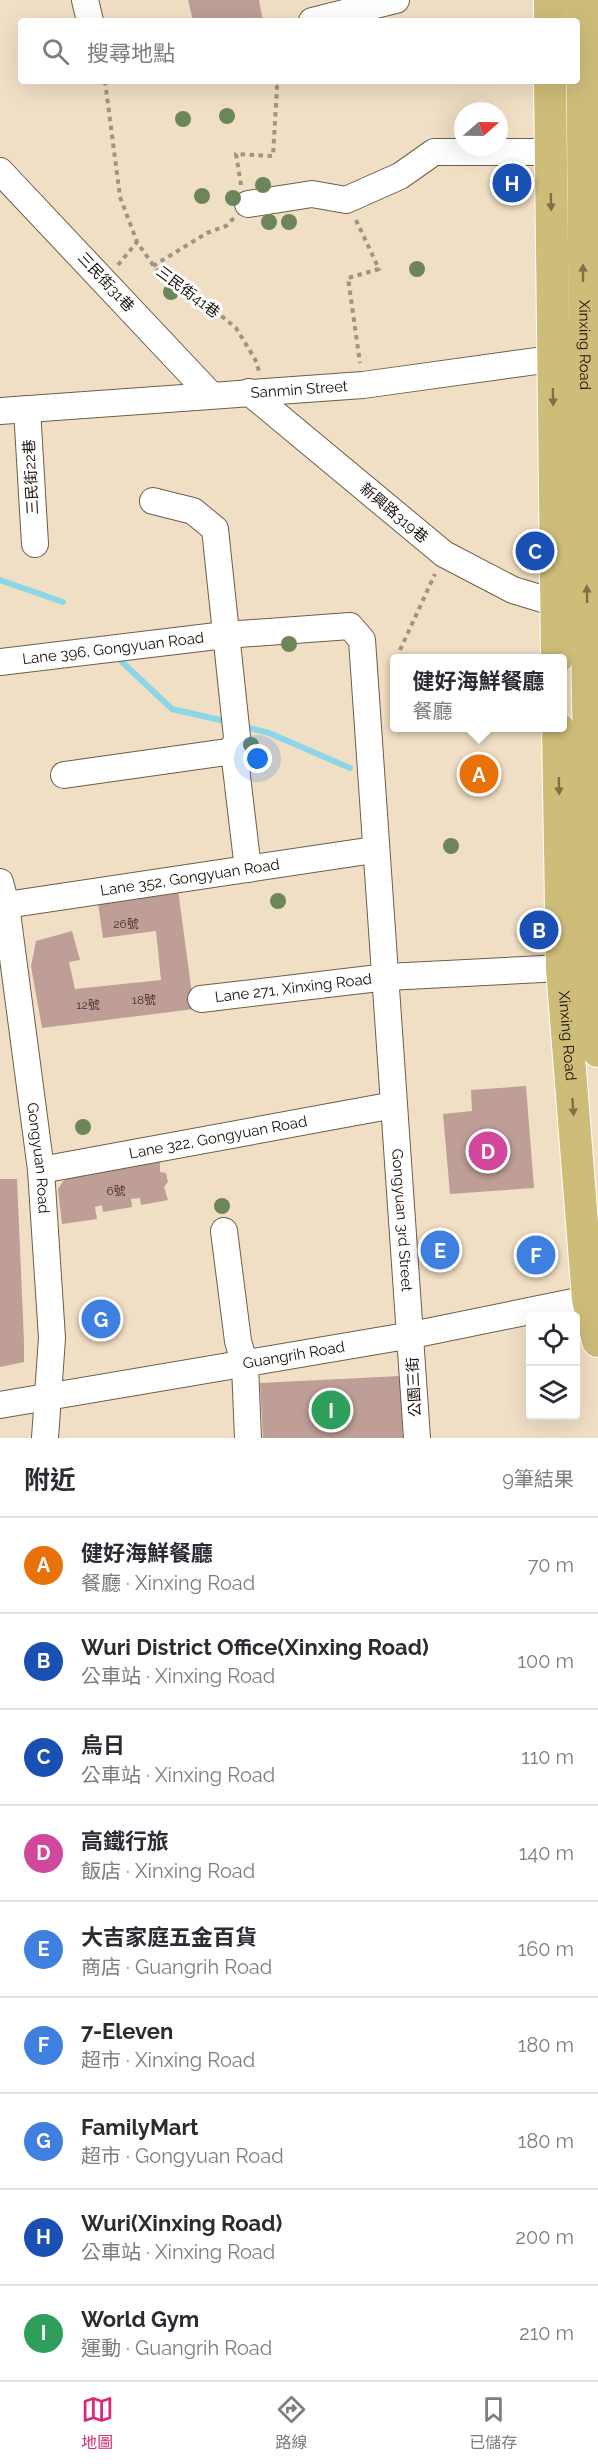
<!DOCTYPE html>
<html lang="zh-TW">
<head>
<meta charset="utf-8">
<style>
	body { margin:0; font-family:Raleway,"Noto Sans TC",sans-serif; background:#f2f2f3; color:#2b2b33 }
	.controls { position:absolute; right:18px; bottom:18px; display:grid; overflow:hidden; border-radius:6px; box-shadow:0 6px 24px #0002 }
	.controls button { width:54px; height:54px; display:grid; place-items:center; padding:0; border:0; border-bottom:2px solid #e1e1e2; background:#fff; color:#2b2b33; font:30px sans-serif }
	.compass { position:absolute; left:454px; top:102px; width:54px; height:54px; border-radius:50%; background:#fff; box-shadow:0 6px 24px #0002; rotate:70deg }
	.you { position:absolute; left:258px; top:759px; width:21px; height:21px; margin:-15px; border:4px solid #fff; border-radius:50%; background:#1a73e8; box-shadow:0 0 0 9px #1a73e833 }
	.badge { display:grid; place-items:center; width:39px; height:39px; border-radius:50%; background:#db2777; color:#fff; font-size:20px; font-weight:700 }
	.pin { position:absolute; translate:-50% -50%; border:3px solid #fff; box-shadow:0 2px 6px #0006 }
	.popup { position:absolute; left:390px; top:654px; width:177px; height:78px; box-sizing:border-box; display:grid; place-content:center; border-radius:6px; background:#fff; filter:drop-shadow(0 2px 4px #0005); font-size:20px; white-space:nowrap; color:#7c7c81 }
	.popup b { font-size:22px; color:#2b2b33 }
	.popup::after { content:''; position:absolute; left:50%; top:100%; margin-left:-12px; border:12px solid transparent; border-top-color:#fff }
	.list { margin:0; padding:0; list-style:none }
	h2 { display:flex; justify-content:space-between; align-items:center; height:78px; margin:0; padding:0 24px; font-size:26px }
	h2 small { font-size:20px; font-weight:400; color:#7c7c81 }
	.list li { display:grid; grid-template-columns:39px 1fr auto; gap:18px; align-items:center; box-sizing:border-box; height:96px; padding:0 24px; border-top:2px solid #e1e1e2 }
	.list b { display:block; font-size:22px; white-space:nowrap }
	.list p { margin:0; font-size:20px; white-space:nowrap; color:#7c7c81 }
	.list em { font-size:20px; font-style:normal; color:#7c7c81 }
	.icon { flex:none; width:33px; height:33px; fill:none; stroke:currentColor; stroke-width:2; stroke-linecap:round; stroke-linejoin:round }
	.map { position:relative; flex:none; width:598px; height:1438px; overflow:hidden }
	.search { position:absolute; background:#fff; box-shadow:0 6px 24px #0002; left:18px; right:18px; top:18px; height:66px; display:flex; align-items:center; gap:15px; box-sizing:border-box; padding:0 21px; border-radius:6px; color:#7c7c81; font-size:22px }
	.sheet { height:942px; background:#fff }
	nav { display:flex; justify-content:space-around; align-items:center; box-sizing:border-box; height:84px; border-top:2px solid #e1e1e2; background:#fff; font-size:16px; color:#7c7c81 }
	nav a { display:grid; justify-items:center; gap:3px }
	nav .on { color:#db2777 }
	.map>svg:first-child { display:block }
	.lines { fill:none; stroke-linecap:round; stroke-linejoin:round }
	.stream { stroke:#8dd6e7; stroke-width:6 }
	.building { fill:#be9e97 }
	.minor-casing { stroke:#6d5e47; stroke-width:28 }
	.major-casing { stroke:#fff; stroke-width:34 }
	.path { stroke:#a0937f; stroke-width:4; stroke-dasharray:4.5 4.5; stroke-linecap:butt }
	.minor { stroke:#fff; stroke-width:26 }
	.major { stroke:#cebd79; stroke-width:32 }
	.tree { fill:#6c865a }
	.oneway { fill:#7c7047 }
	.labels { text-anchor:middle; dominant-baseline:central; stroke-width:6; stroke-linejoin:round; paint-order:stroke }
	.number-label { font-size:12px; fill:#42352c }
	.street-label { font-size:15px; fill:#181209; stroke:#fff }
</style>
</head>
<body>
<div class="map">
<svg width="598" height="1438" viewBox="0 0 598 1438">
	<rect width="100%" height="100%" fill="#f1dfc5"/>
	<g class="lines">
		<g class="stream">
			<path d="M0,580L63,602"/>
			<path d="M122,662L172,709L229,722"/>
			<path d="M242,726L269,733L350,768"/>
		</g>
	</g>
	<g class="building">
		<path d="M188,0H259L263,21H193Z"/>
		<path d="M178,890L194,1009L42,1028L31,966L36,941L72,931L80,960L69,962L75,989L161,980L156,931L103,938L98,903Z"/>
		<path d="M526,1086L534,1188L450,1194L443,1114L472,1111L471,1090Z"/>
		<path d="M160,1159V1172L166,1173L168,1182L164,1187L168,1200L141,1205L140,1198L131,1199L132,1207L103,1212L102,1205L95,1207L97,1219L62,1224L58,1189L66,1177Z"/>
		<path d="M0,1179H17L24,1342V1362L0,1367Z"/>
		<path d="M400,1376L403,1438H263L260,1383Z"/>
	</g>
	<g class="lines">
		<defs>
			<g id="minor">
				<path d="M85,0L90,21"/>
				<path d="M312,21L396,0"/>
				<path d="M0,171L210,394"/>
				<path d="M248,204L312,194L346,200L400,176L434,152H551"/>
				<path d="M249,392L444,554L513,590L556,603"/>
				<path d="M27,409L35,544"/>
				<path id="s1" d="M0,411L363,385L573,356"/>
				<path d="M153,501L193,511L215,529L237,737L234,751"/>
				<path id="s2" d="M0,662L225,635L350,626L362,640L417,1438"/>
				<path d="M64,775L234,751L248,869"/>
				<path id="s3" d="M0,882L6,905L41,1170L52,1338L45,1438"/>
				<path id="s4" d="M6,905L374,850"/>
				<path id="s5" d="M201,999L387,977L562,968"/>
				<path id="s6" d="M41,1170L394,1105"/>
				<path d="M224,1231L238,1341L245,1366L248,1438"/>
				<path id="s7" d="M0,1405L412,1335L588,1299"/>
			</g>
			<g id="major">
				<path d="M550,0V21"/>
				<path id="s8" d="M582,0L587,639L593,971L598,1051"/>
				<path d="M550,81L557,658"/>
				<path id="s9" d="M558,728L562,968L588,1299L598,1341"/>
			</g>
		</defs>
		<use href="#minor" class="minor-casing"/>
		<use href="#major" class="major-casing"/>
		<g class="path">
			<path d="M105,81L120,197L137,242L158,272L206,303L236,328L255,359L259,371"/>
			<path d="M241,185L236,154L273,156L277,87L272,81"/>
			<path d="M356,220L379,269L348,278L360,363"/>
			<path d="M118,265L137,242"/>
			<path d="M153,266L207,233L226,226L234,218"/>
			<path d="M400,650L435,574"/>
		</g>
		<use href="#minor" class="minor"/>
		<use href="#major" class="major"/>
	</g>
	<g class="tree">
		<circle cx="227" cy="116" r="8"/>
		<circle cx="183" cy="119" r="8"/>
		<circle cx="263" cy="185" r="8"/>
		<circle cx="202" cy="196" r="8"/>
		<circle cx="233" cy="198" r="8"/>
		<circle cx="269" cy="222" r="8"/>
		<circle cx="289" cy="222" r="8"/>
		<circle cx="417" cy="269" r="8"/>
		<circle cx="171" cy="292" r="8"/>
		<circle cx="289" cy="644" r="8"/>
		<circle cx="251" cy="745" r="8"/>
		<circle cx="451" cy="846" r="8"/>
		<circle cx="278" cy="901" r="8"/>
		<circle cx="83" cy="1127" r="8"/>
		<circle cx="222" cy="1206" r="8"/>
	</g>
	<defs><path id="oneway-solid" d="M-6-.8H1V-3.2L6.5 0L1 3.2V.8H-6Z" transform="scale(1.5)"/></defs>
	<g class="oneway">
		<use href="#oneway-solid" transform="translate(551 202) rotate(89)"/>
		<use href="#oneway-solid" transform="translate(583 273) rotate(-90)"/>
		<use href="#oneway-solid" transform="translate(553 397) rotate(89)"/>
		<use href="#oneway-solid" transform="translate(587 594) rotate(-91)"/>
		<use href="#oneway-solid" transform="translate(559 786) rotate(89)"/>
		<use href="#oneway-solid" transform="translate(573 1107) rotate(86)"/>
	</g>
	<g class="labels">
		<g class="number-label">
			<text x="126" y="924">26號</text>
			<text x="144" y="1000">18號</text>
			<text x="88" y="1005">12號</text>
			<text x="116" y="1191">6號</text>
		</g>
		<g class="street-label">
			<text transform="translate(106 282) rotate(47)">三民街31巷</text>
			<text transform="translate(188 292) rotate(37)">三民街41巷</text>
			<text stroke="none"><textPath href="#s8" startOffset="345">Xinxing Road</textPath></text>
			<text stroke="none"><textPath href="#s1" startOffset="300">Sanmin Street</textPath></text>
			<text transform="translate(31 477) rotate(-93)">三民街22巷</text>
			<text transform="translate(394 513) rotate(40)">新興路319巷</text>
			<text stroke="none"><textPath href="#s2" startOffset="114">Lane 396, Gongyuan Road</textPath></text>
			<text stroke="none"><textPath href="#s4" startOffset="186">Lane 352, Gongyuan Road</textPath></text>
			<text stroke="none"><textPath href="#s5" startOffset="93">Lane 271, Xinxing Road</textPath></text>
			<text stroke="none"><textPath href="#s9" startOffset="308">Xinxing Road</textPath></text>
			<text stroke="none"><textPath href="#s6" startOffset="180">Lane 322, Gongyuan Road</textPath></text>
			<text stroke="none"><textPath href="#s3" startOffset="279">Gongyuan Road</textPath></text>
			<text stroke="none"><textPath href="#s2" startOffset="952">Gongyuan 3rd Street</textPath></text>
			<text stroke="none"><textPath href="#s7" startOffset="298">Guangrih Road</textPath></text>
			<text transform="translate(414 1387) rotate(-93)">公園三街</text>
		</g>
	</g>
</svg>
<div class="controls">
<button><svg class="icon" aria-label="locate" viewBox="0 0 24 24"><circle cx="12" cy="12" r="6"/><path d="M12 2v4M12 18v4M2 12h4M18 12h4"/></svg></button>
<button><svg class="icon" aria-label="layers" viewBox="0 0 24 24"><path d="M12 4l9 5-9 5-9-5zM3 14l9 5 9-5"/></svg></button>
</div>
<svg class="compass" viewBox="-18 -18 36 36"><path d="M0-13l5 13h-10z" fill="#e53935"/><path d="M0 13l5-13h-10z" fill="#7c7c81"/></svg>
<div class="you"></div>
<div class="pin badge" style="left:479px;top:774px;background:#e8710a">A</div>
<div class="popup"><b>健好海鮮餐廳</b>餐廳</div>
<div class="pin badge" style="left:539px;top:930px;background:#1a4fb4">B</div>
<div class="pin badge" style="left:535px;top:551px;background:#1a4fb4">C</div>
<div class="pin badge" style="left:488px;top:1151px;background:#d1479c">D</div>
<div class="pin badge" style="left:440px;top:1250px;background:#3f7fe0">E</div>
<div class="pin badge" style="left:536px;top:1255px;background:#3f7fe0">F</div>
<div class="pin badge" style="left:101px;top:1319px;background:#3f7fe0">G</div>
<div class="pin badge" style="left:512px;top:183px;background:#1a4fb4">H</div>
<div class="pin badge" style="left:331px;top:1410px;background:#2e9e5b">I</div>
<div class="search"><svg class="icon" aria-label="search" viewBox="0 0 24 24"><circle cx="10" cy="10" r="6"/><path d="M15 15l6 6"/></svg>搜尋地點</div>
</div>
<section class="sheet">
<h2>附近<small>9筆結果</small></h2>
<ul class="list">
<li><span class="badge" style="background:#e8710a">A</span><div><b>健好海鮮餐廳</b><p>餐廳 · Xinxing Road</p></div><em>70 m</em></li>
<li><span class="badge" style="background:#1a4fb4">B</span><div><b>Wuri District Office(Xinxing Road)</b><p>公車站 · Xinxing Road</p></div><em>100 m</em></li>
<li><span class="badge" style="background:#1a4fb4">C</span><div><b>烏日</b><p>公車站 · Xinxing Road</p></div><em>110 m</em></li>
<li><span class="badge" style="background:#d1479c">D</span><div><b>高鐵行旅</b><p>飯店 · Xinxing Road</p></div><em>140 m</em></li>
<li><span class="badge" style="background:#3f7fe0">E</span><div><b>大吉家庭五金百貨</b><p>商店 · Guangrih Road</p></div><em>160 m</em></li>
<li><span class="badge" style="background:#3f7fe0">F</span><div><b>7-Eleven</b><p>超市 · Xinxing Road</p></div><em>180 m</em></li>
<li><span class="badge" style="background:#3f7fe0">G</span><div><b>FamilyMart</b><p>超市 · Gongyuan Road</p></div><em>180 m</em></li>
<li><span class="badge" style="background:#1a4fb4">H</span><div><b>Wuri(Xinxing Road)</b><p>公車站 · Xinxing Road</p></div><em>200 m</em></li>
<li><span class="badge" style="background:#2e9e5b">I</span><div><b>World Gym</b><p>運動 · Guangrih Road</p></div><em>210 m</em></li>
</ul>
</section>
<nav>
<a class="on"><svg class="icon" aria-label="map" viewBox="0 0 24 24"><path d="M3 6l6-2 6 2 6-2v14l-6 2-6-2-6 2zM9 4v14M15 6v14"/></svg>地圖</a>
<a><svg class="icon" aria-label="directions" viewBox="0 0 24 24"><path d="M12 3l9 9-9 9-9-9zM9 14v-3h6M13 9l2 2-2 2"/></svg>路線</a>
<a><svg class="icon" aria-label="saved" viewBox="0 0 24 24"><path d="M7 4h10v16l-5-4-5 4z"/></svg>已儲存</a>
</nav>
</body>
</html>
